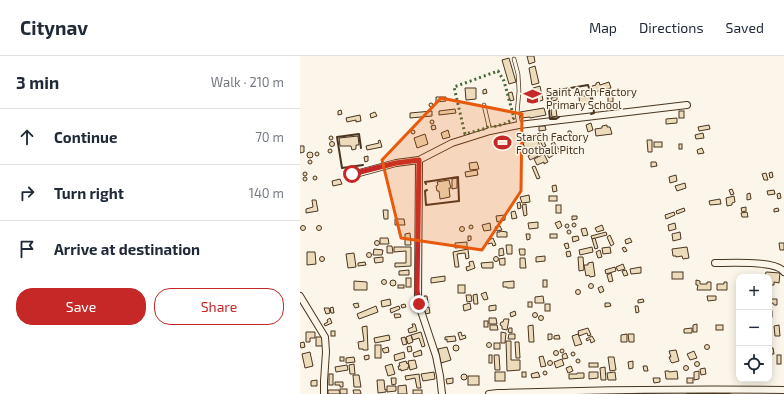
<!DOCTYPE html>
<html lang="en">
<head>
<meta charset="utf-8">
<style>
	body { margin:0; font-family:"Exo 2",sans-serif; background:#f6f6f7; color:#1f2937 }
	.controls { position:absolute; right:12px; bottom:12px; display:grid; overflow:hidden; border-radius:8px; box-shadow:0 2px 10px #0003 }
	.controls button { width:36px; height:36px; display:grid; place-items:center; padding:0; border:0; border-bottom:1px solid #e0e1e3; background:#fff; color:#1f2937; font:20px sans-serif }
	.stop { position:absolute; width:12px; height:12px; margin:-9px; border:3px solid #c62828; border-radius:50%; background:#fff }
	.stop.end { background:#c62828; border-color:#fff; box-shadow:0 1px 4px #0008 }
	.list { margin:0; padding:0; list-style:none }
	h2 { display:flex; justify-content:space-between; align-items:center; height:52px; margin:0; padding:0 16px; font-size:17px }
	h2 small { font-size:13px; font-weight:400; color:#747a83 }
	.list li { display:grid; grid-template-columns:26px 1fr auto; gap:12px; align-items:center; box-sizing:border-box; height:56px; padding:0 16px; border-top:1px solid #e0e1e3 }
	.list b { display:block; font-size:15px; white-space:nowrap }
	.list em { font-size:13px; font-style:normal; color:#747a83 }
	.actions { display:flex; gap:8px; padding:12px 16px }
	.actions a { flex:1; padding:9px 0; border:1px solid #c62828; border-radius:16px; text-align:center; font-size:14px; color:#c62828 }
	.actions .main { background:#c62828; color:#fff }
	.icon { flex:none; width:22px; height:22px; fill:none; stroke:currentColor; stroke-width:2; stroke-linecap:round; stroke-linejoin:round }
	.map { position:relative; flex:none; width:484px; height:338px; overflow:hidden }
	header { display:flex; align-items:center; gap:24px; box-sizing:border-box; height:56px; padding:0 20px; background:#fff; border-bottom:1px solid #e0e1e3 }
	header strong { font-size:19px }
	nav { display:flex; gap:22px; margin-inline-start:auto; font-size:14px }
	main { display:flex }
	aside { flex:1; background:#fff }
	.map>svg:first-child { display:block }
	.building { fill:#ecdcbc; stroke:#4a3520 }
	.lines { fill:none; stroke-linecap:round; stroke-linejoin:round }
	.lane-casing { stroke:#4a3520; stroke-width:4.5 }
	.street-casing { stroke:#4a3520; stroke-width:8 }
	.lane { stroke:#fbf6e9; stroke-width:3 }
	.street { stroke:#fbf6e9; stroke-width:6 }
	.hedge { stroke:#436837; stroke-width:3; stroke-dasharray:2 3; stroke-linecap:butt }
	.wall { stroke:#4a3520; stroke-width:2 }
	.route { stroke:#c62828; stroke-width:5 }
	.marked { fill:#e8590c; fill-opacity:0.2; stroke:#e8590c; stroke-width:3; stroke-linejoin:round }
	.labels { text-anchor:middle; dominant-baseline:central; stroke-width:3; stroke-linejoin:round; paint-order:stroke }
	.poi-label { font-size:11px; fill:#4a3520; stroke:#fbf6e9; text-anchor:start }
</style>
</head>
<body>
<header>
<strong>Citynav</strong>
<nav><a>Map</a><a>Directions</a><a>Saved</a></nav>
</header>
<main>
<aside>
<h2>3 min<small>Walk · 210 m</small></h2>
<ul class="list">
<li><svg class="icon" aria-label="ahead" viewBox="0 0 24 24"><path d="M12 20V5M6 11l6-6 6 6"/></svg><div><b>Continue</b></div><em>70 m</em></li>
<li><svg class="icon" aria-label="right" viewBox="0 0 24 24"><path d="M7 20v-9h11M14 6l5 5-5 5"/></svg><div><b>Turn right</b></div><em>140 m</em></li>
<li><svg class="icon" aria-label="arrive" viewBox="0 0 24 24"><path d="M6 21V4h12l-3 4 3 4H6"/></svg><div><b>Arrive at destination</b></div></li>
</ul>
<div class="actions"><a class="main">Save</a><a>Share</a></div>
</aside>
<div class="map">
<svg width="484" height="338" viewBox="0 0 484 338">
	<rect width="100%" height="100%" fill="#fbf6e9"/>
	<g class="building">
		<path d="M227,0H234L235,6L229,8Z"/>
		<path d="M209,2L216,26L209,28L202,4Z"/>
		<path d="M235,10L239,27L232,29L229,12Z"/>
		<path d="M299,26L300,29L309,26L311,32L294,36L292,30L296,29V27Z"/>
		<path d="M240,30L243,44L237,46L233,32Z"/>
		<path d="M165,32H176V43L166,44Z"/>
		<path d="M186,33L187,37L183,38V34Z"/>
		<path d="M286,35V39H274V36Z"/>
		<path d="M212,36L214,44L210,45L208,37Z"/>
		<rect x="308" y="37" width="5" height="9"/>
		<path d="M290,39L291,47L280,49L279,41Z"/>
		<path d="M136,41H146V45L136,46Z"/>
		<path d="M257,41V44L252,45L251,42Z"/>
		<circle cx="131" cy="49" r="2"/>
		<path d="M244,52L246,59L230,62V61L221,62L220,56Z"/>
		<path d="M155,53L156,57L139,59V55Z"/>
		<path d="M256,53L257,60L252,61L251,54Z"/>
		<path d="M41,54L42,58L38,59V55Z"/>
		<path d="M132,55V60L110,62V57Z"/>
		<rect x="379" y="55" width="5" height="7"/>
		<path d="M75,56L77,60L71,62L70,58Z"/>
		<path d="M60,59L61,65L56,66V64L47,66L46,62Z"/>
		<path d="M377,62V67L366,68V63Z"/>
		<circle cx="132" cy="66" r="2"/>
		<path d="M291,67L293,74L288,76L286,69Z"/>
		<path d="M135,69L136,73L132,74L131,70Z"/>
		<path d="M307,69V71H310L312,78L296,80L295,73L302,72V70Z"/>
		<path d="M409,69L410,73L399,75L398,71Z"/>
		<path d="M239,70H245L246,74L239,75Z"/>
		<circle cx="113" cy="76" r="2"/>
		<path d="M148,74L150,81L143,83L141,77Z"/>
		<path d="M268,75H271L273,84H269Z"/>
		<path d="M240,77L246,90L243,91L237,78Z"/>
		<path d="M403,77L404,82L396,83L395,79Z"/>
		<path d="M125,78L128,88L117,92L114,82Z"/>
		<circle cx="31" cy="82" r="2"/>
		<path d="M58,80L59,89H56V93L52,94L51,90H40L39,82Z"/>
		<path d="M236,81L241,92L227,98L223,87Z"/>
		<path d="M80,84L82,91L67,94L66,90L79,87L78,85Z"/>
		<path d="M347,84H352V96H348Z"/>
		<circle cx="32" cy="88" r="2.5"/>
		<path d="M254,86L260,95L249,102L243,92L246,91L249,96L254,93L251,88Z"/>
		<rect x="354" y="86" width="8" height="5"/>
		<rect x="379" y="88" width="3" height="5"/>
		<path d="M0,90H4V96L0,97Z"/>
		<circle cx="280" cy="93" r="2"/>
		<path d="M273,92L274,97L268,98L267,94Z"/>
		<path d="M402,92L404,97L398,98L397,94Z"/>
		<circle cx="30" cy="95" r="2"/>
		<circle cx="17" cy="98" r="2"/>
		<circle cx="10" cy="99" r="3"/>
		<path d="M236,96L238,100L230,104L228,100Z"/>
		<path d="M244,98L248,106L244,108V106L237,109L234,103Z"/>
		<path d="M68,100V105L65,106L64,101Z"/>
		<circle cx="10" cy="106" r="2"/>
		<path d="M177,106L179,113L170,114L169,107Z"/>
		<path d="M351,106H356L357,110L351,111Z"/>
		<path d="M235,110L240,122L237,123L232,111Z"/>
		<path d="M177,114L178,119L166,121L165,116Z"/>
		<circle cx="5" cy="118" r="2"/>
		<path d="M472,116L473,121L470,122L469,117Z"/>
		<path d="M466,117L468,124H464L462,118Z"/>
		<path d="M376,119L377,125L370,127L369,121Z"/>
		<circle cx="15" cy="122" r="2"/>
		<circle cx="5" cy="123" r="2"/>
		<path d="M157,122V132L152,133V123Z"/>
		<path d="M40,123L42,128L33,130L32,125Z"/>
		<path d="M149,124L151,132H149L150,141L140,143L139,135H137L136,130L138,129L137,126Z"/>
		<path d="M385,127L386,132L377,135L375,130Z"/>
		<path d="M256,129L257,135L253,136L252,130Z"/>
		<path d="M432,133L434,138L431,139L429,134Z"/>
		<path d="M474,134L475,138L468,139L467,135Z"/>
		<path d="M450,137L451,143L447,144V138Z"/>
		<path d="M480,137L481,142L478,143L477,138Z"/>
		<path d="M229,139L230,146L222,147L220,141Z"/>
		<rect x="249" y="140" width="8" height="5"/>
		<path d="M434,140L435,146L432,147V149L427,150L426,142Z"/>
		<path d="M420,143L421,148L410,149L409,145Z"/>
		<path d="M12,144H16L18,155L6,157V153L13,151Z"/>
		<path d="M220,146L221,152L218,153L217,147Z"/>
		<path d="M226,148L227,159L224,160L222,149Z"/>
		<rect x="256" y="149" width="5" height="8"/>
		<path d="M446,151V155L442,156L441,152Z"/>
		<path d="M384,152L385,155L377,158L376,155Z"/>
		<path d="M478,152L479,155L474,156V153Z"/>
		<path d="M83,154H88V163H84Z"/>
		<path d="M215,155L217,162L212,163L211,156Z"/>
		<path d="M374,156L375,159L366,163L365,159Z"/>
		<path d="M447,156L448,161H442L441,157Z"/>
		<path d="M205,159V164L197,166L196,160Z"/>
		<path d="M272,160H277V163L272,164Z"/>
		<path d="M95,163H104L105,169H95Z"/>
		<path d="M260,165L262,170L258,173L255,167Z"/>
		<path d="M238,166V172L229,173L228,167Z"/>
		<circle cx="274" cy="169" r="2"/>
		<path d="M190,167L191,174L184,175L182,169Z"/>
		<path d="M375,167L376,173L369,175L368,169Z"/>
		<circle cx="267" cy="170" r="2"/>
		<circle cx="171" cy="171" r="2"/>
		<path d="M302,169L304,174L297,176L295,172Z"/>
		<circle cx="3" cy="172" r="2.5"/>
		<circle cx="19" cy="172" r="2.5"/>
		<path d="M200,170L202,174L197,175L195,171Z"/>
		<circle cx="162" cy="173" r="2.5"/>
		<path d="M286,172L288,179L283,180L281,173Z"/>
		<circle cx="269" cy="176" r="2"/>
		<path d="M200,175L207,176V181H197V176H200Z"/>
		<path d="M306,176L307,179L292,183L291,180Z"/>
		<path d="M380,176L381,183L373,185L372,178Z"/>
		<path d="M110,177L111,189H105V178Z"/>
		<path d="M226,178H230V183L227,184Z"/>
		<rect x="250" y="178" width="7" height="4"/>
		<path d="M310,179L314,188L311,190L307,181Z"/>
		<path d="M168,180H171V184L168,185Z"/>
		<path d="M278,180L279,184L273,186L272,181Z"/>
		<path d="M80,182H88L89,188H80Z"/>
		<path d="M193,182L196,189L193,190L192,187L188,188L187,185Z"/>
		<path d="M295,182L298,192L295,193L292,183Z"/>
		<path d="M330,182L332,186L326,188L325,184Z"/>
		<circle cx="77" cy="187" r="2.5"/>
		<path d="M167,186V191L155,192V187Z"/>
		<path d="M268,187L269,192L266,193L264,188Z"/>
		<path d="M479,187H484V194H480Z"/>
		<path d="M206,189H212V198H207Z"/>
		<path d="M87,190H92L93,197H87Z"/>
		<path d="M94,191H111V210L95,211V207H106V195L94,196Z"/>
		<path d="M292,191L293,196L280,199L279,194Z"/>
		<path d="M310,191L311,197L303,198L302,192Z"/>
		<path d="M325,191L327,195L324,196L322,192Z"/>
		<path d="M387,191L389,202L383,203L382,200L376,201V200H373L372,193Z"/>
		<path d="M203,192L204,199L199,200V193Z"/>
		<path d="M74,193L83,194L82,199H73Z"/>
		<path d="M168,193L169,202L166,203L165,197L157,198L159,211H155L153,196Z"/>
		<path d="M219,193H225V199H220Z"/>
		<path d="M300,194L302,201L298,202L296,196Z"/>
		<path d="M270,195L271,200L267,201L266,196Z"/>
		<path d="M7,196H15L16,208L7,209Z"/>
		<circle cx="69" cy="199" r="2.5"/>
		<path d="M54,197L56,211L48,212L46,198Z"/>
		<path d="M245,200V205L236,206V201Z"/>
		<circle cx="22" cy="203" r="2.5"/>
		<circle cx="196" cy="203" r="2.5"/>
		<path d="M83,201V206L75,207L74,202Z"/>
		<path d="M278,201H283L284,214L279,215Z"/>
		<path d="M205,202V209H200L199,203Z"/>
		<path d="M220,202H225L226,212H220Z"/>
		<path d="M173,205L175,212L167,215L166,211L170,210L169,206Z"/>
		<path d="M65,206L66,209L58,210V207Z"/>
		<path d="M193,206V212H182L181,207Z"/>
		<path d="M293,206L295,220L290,221L289,219L286,220L284,209H288V207Z"/>
		<path d="M323,208L325,213L318,215L316,211Z"/>
		<path d="M315,211L316,215L306,218L305,214Z"/>
		<path d="M341,211V217L331,218L330,213Z"/>
		<path d="M109,214V219H99V215Z"/>
		<path d="M326,214L328,219L324,220L322,215Z"/>
		<rect x="372" y="216" width="11" height="7"/>
		<path d="M466,216L480,217L479,227L474,226V229H469V221H465Z"/>
		<path d="M311,217L313,225L309,226L307,219Z"/>
		<path d="M145,220V225L131,227V222Z"/>
		<rect x="106" y="222" width="5" height="9"/>
		<circle cx="84" cy="226" r="2.5"/>
		<rect x="243" y="224" width="4" height="7"/>
		<path d="M396,224L400,225V228H407V226H411V234H397L398,229H396Z"/>
		<circle cx="93" cy="227" r="3"/>
		<path d="M54,225L67,226V234H54Z"/>
		<path d="M214,225V232H207V231H203V226Z"/>
		<path d="M424,226H427V234H417V228H424Z"/>
		<circle cx="291" cy="230" r="2.5"/>
		<rect x="98" y="229" width="6" height="3"/>
		<rect x="158" y="229" width="7" height="8"/>
		<path d="M302,230L304,235L300,237L298,232Z"/>
		<circle cx="278" cy="236" r="2.5"/>
		<path d="M186,236L188,243L184,244L181,238Z"/>
		<path d="M177,238L178,248H174L173,239Z"/>
		<path d="M166,239H171L172,245L167,246Z"/>
		<path d="M124,240H127L128,247L121,249L120,244L125,243Z"/>
		<path d="M243,240L244,247H235V241Z"/>
		<path d="M407,240H416V244L408,245Z"/>
		<path d="M90,243L91,249L82,251L81,245Z"/>
		<path d="M343,243L344,246L338,247V244Z"/>
		<path d="M469,243H477V249H474L473,247H469Z"/>
		<rect x="228" y="246" width="4" height="5"/>
		<path d="M58,247L59,251L55,252L53,248Z"/>
		<path d="M170,247L171,253L164,255L163,249Z"/>
		<path d="M305,247H310L311,250L305,251Z"/>
		<path d="M105,248L106,251L102,252L101,249Z"/>
		<rect x="245" y="248" width="5" height="7"/>
		<path d="M196,249V254L189,255V250Z"/>
		<path d="M76,250L78,256L59,263L57,258Z"/>
		<path d="M99,250L100,253L91,257L90,253Z"/>
		<path d="M335,250H338L339,256L336,257Z"/>
		<path d="M33,251L34,257H31L30,252Z"/>
		<path d="M129,251L130,257L125,258V252Z"/>
		<path d="M24,252H29L30,257L26,258Z"/>
		<path d="M215,255L216,259L211,261L210,257Z"/>
		<rect x="469" y="255" width="3" height="6"/>
		<circle cx="235" cy="259" r="2.5"/>
		<path d="M94,258H100L101,261L95,262Z"/>
		<circle cx="241" cy="262" r="2.5"/>
		<path d="M30,262L32,267L25,270L24,268L28,266L27,264Z"/>
		<path d="M189,262H196L197,268H189Z"/>
		<path d="M204,263H209L207,274L202,273V270L200,269L201,266H203Z"/>
		<rect x="184" y="265" width="4" height="6"/>
		<path d="M112,268H115L117,275L109,277L108,273L113,271Z"/>
		<path d="M397,268V276H393V269Z"/>
		<path d="M190,269H197L198,274H190Z"/>
		<path d="M233,269L234,286H229L228,270Z"/>
		<rect x="416" y="269" width="7" height="5"/>
		<path d="M479,269L480,280H475L474,270Z"/>
		<path d="M67,270L68,294H63V293H59L58,286L64,285L62,271Z"/>
		<path d="M209,272H212V277L208,276Z"/>
		<path d="M288,272L291,279L288,280L287,277L279,280L278,275Z"/>
		<path d="M392,272V277H384V273Z"/>
		<rect x="31" y="275" width="4" height="5"/>
		<path d="M6,276H15V282H10V286H6Z"/>
		<path d="M121,276L125,290L122,291L119,282L113,284L111,279Z"/>
		<path d="M161,276L162,280L165,279L166,282L160,284L158,277Z"/>
		<path d="M201,276L206,277L205,287H201Z"/>
		<path d="M209,278H215V283H208Z"/>
		<path d="M248,278H252V283L248,284Z"/>
		<path d="M278,278L282,288L275,290L272,280Z"/>
		<path d="M327,278V286H321V279Z"/>
		<path d="M328,278H334V286H329Z"/>
		<path d="M89,279L90,284L75,287L74,282Z"/>
		<path d="M111,279L113,286L108,288L106,281Z"/>
		<path d="M259,279L260,283H254V280Z"/>
		<path d="M155,280L156,285L147,286V283L145,284V281Z"/>
		<path d="M292,280L295,285L291,287L290,283L287,285L286,283Z"/>
		<rect x="16" y="281" width="7" height="9"/>
		<path d="M105,281L107,288L103,289L101,282Z"/>
		<path d="M206,285H211V304H220V314L207,315Z"/>
		<path d="M4,286L5,291L1,292L0,287Z"/>
		<path d="M215,286H219L220,302H216Z"/>
		<circle cx="189" cy="289" r="2.5"/>
		<rect x="194" y="287" width="6" height="6"/>
		<circle cx="407" cy="291" r="2.5"/>
		<rect x="75" y="289" width="6" height="13"/>
		<circle cx="156" cy="292" r="3"/>
		<path d="M111,290L112,295L108,296L107,291Z"/>
		<path d="M88,291L89,296L84,297L82,293Z"/>
		<path d="M147,291L151,304L141,307L138,293Z"/>
		<path d="M469,292H473L474,298H469Z"/>
		<circle cx="262" cy="295" r="2"/>
		<path d="M121,294L122,299L114,301L113,297Z"/>
		<path d="M376,294L379,305L372,307L371,306L369,301H371L369,295Z"/>
		<circle cx="256" cy="297" r="2.5"/>
		<path d="M394,295L397,302L390,304L387,298Z"/>
		<circle cx="273" cy="298" r="2"/>
		<path d="M10,296L13,310L5,312L2,298Z"/>
		<path d="M104,296L105,302L95,305L94,299Z"/>
		<path d="M266,297L268,302L263,303L262,299Z"/>
		<path d="M69,299V303L65,304L64,300Z"/>
		<rect x="189" y="299" width="3" height="8"/>
		<path d="M194,299H199L200,314H195Z"/>
		<rect x="477" y="299" width="4" height="9"/>
		<path d="M243,300L246,310L241,311L239,301Z"/>
		<rect x="40" y="301" width="4" height="4"/>
		<path d="M54,301L55,306L46,307V302Z"/>
		<path d="M308,301H314L316,314L310,315Z"/>
		<circle cx="278" cy="305" r="2"/>
		<path d="M262,303L264,309L256,312L254,306Z"/>
		<path d="M115,304L117,312L110,314L108,305Z"/>
		<circle cx="250" cy="307" r="2.5"/>
		<path d="M106,305L107,308L108,307L109,311H108V313L101,315V313L99,314L98,310H100L99,307Z"/>
		<path d="M333,305V312L329,313L328,306Z"/>
		<circle cx="397" cy="308" r="2.5"/>
		<rect x="289" y="307" width="9" height="4"/>
		<path d="M54,308L55,318H50L49,309Z"/>
		<path d="M92,308L95,318L88,320L85,310Z"/>
		<path d="M47,309L48,314L36,316L35,311Z"/>
		<circle cx="386" cy="312" r="2.5"/>
		<path d="M271,310L273,315L268,317L266,312Z"/>
		<path d="M343,310H347L348,315H344Z"/>
		<path d="M305,311L306,324H301L300,312Z"/>
		<path d="M405,312L406,318L401,319L400,313Z"/>
		<circle cx="245" cy="317" r="2"/>
		<path d="M365,315H369V316L377,315L378,323H366Z"/>
		<path d="M399,315V323L394,324V316Z"/>
		<path d="M134,316L135,323L123,325L121,318Z"/>
		<rect x="195" y="316" width="10" height="9"/>
		<rect x="222" y="316" width="4" height="5"/>
		<path d="M238,316L240,321L232,322L231,318Z"/>
		<path d="M289,316H298V322L289,323Z"/>
		<path d="M315,316L316,324H308L307,317Z"/>
		<path d="M277,317H284V322L269,323V318H277Z"/>
		<rect x="29" y="318" width="4" height="11"/>
		<path d="M119,318L121,332H117L115,322L106,324L105,320Z"/>
		<circle cx="164" cy="321" r="3"/>
		<path d="M53,319H59L61,331H54Z"/>
		<rect x="168" y="320" width="11" height="9"/>
		<path d="M91,322H96V328L92,329Z"/>
		<path d="M153,322V327L147,328L146,323Z"/>
		<path d="M353,322H360V326L354,327Z"/>
		<rect x="387" y="322" width="6" height="5"/>
		<path d="M17,324V330H11V325Z"/>
		<path d="M77,324H84L85,334L86,333V336L78,337Z"/>
		<path d="M35,326H43V331H40V329H35Z"/>
		<path d="M106,329L107,338H98V330Z"/>
		<path d="M87,330H96V335L87,336Z"/>
		<rect x="40" y="333" width="7" height="5"/>
		<path d="M28,334H39L40,338H28Z"/>
		<path d="M53,334H60L61,338H54Z"/>
		<rect x="113" y="334" width="9" height="4"/>
	</g>
	<g class="lines">
		<defs>
			<g id="lane">
				<path d="M214,3L218,18L219,35L217,58L219,69"/>
				<path d="M184,49L190,75"/>
			</g>
			<g id="street">
				<path d="M52,119L96,107L119,104"/>
				<path d="M415,207C429,207 477,204 484,216"/>
				<path d="M0,240L25,281L26,296L24,325V338"/>
				<path d="M142,338L140,320L136,300L119,249L118,242L119,104L152,87L190,75L219,69L387,49"/>
				<path d="M189,338L198,337C293,334 389,333 484,334"/>
			</g>
		</defs>
		<use href="#lane" class="lane-casing"/>
		<use href="#street" class="street-casing"/>
		<use href="#lane" class="lane"/>
		<use href="#street" class="street"/>
		<path class="hedge" d="M188,70L187,72L165,78L154,31L198,15L204,25L214,62L207,67L193,71L191,70"/>
		<g class="wall">
			<path d="M259,61L256,63H250L247,36L288,29L292,41L294,57L291,58"/>
			<path d="M61,92L59,78L37,81L42,112L63,109"/>
			<path d="M126,128L125,126L158,121L159,145L126,149L125,135L127,134"/>
			<path d="M387,338H430"/>
		</g>
	</g>
	<g class="lines">
		<path class="route" d="M52,118L96,107L119,104L117,234L119,248"/>
	</g>
	<path class="marked" d="M141,42L222,58L221,135L182,194L101,182L82,104Z"/>
	<defs>
		<symbol id="school-bare" viewBox="-9 -9 18 18"><path d="M0-5L7-2L0 1L-7-2ZM-4 1L0 2.5L4 1V4Q0 6-4 4Z" fill="#c62828" stroke="#fbf6e9" stroke-width="2.5" paint-order="stroke"/></symbol>
		<symbol id="stadium-bare" viewBox="-9 -9 18 18"><path d="M0-5a6.5 5 0 1 0 0 10a6.5 5 0 1 0 0-10ZM-3.5-1.8h7v3.6h-7Z" fill="#c62828" stroke="#fbf6e9" stroke-width="2.5" paint-order="stroke"/></symbol>
	</defs>
	<g fill-rule="evenodd">
		<use href="#school-bare" x="220" y="28" width="25" height="25"/>
		<use href="#stadium-bare" x="190" y="74" width="25" height="25"/>
	</g>
	<g class="labels">
		<g class="poi-label">
			<text x="246" y="35">Saint Arch Factory<tspan x="246" dy="13">Primary School</tspan></text>
			<text x="216" y="80">Starch Factory<tspan x="216" dy="13">Football Pitch</tspan></text>
		</g>
	</g>
</svg>
<div class="controls">
<button>+</button>
<button>−</button>
<button><svg class="icon" aria-label="locate" viewBox="0 0 24 24"><circle cx="12" cy="12" r="6"/><path d="M12 2v4M12 18v4M2 12h4M18 12h4"/></svg></button>
</div>
<div class="stop" style="left:52px;top:118px"></div>
<div class="stop end" style="left:119px;top:248px"></div>
</div>
</main>
</body>
</html>
